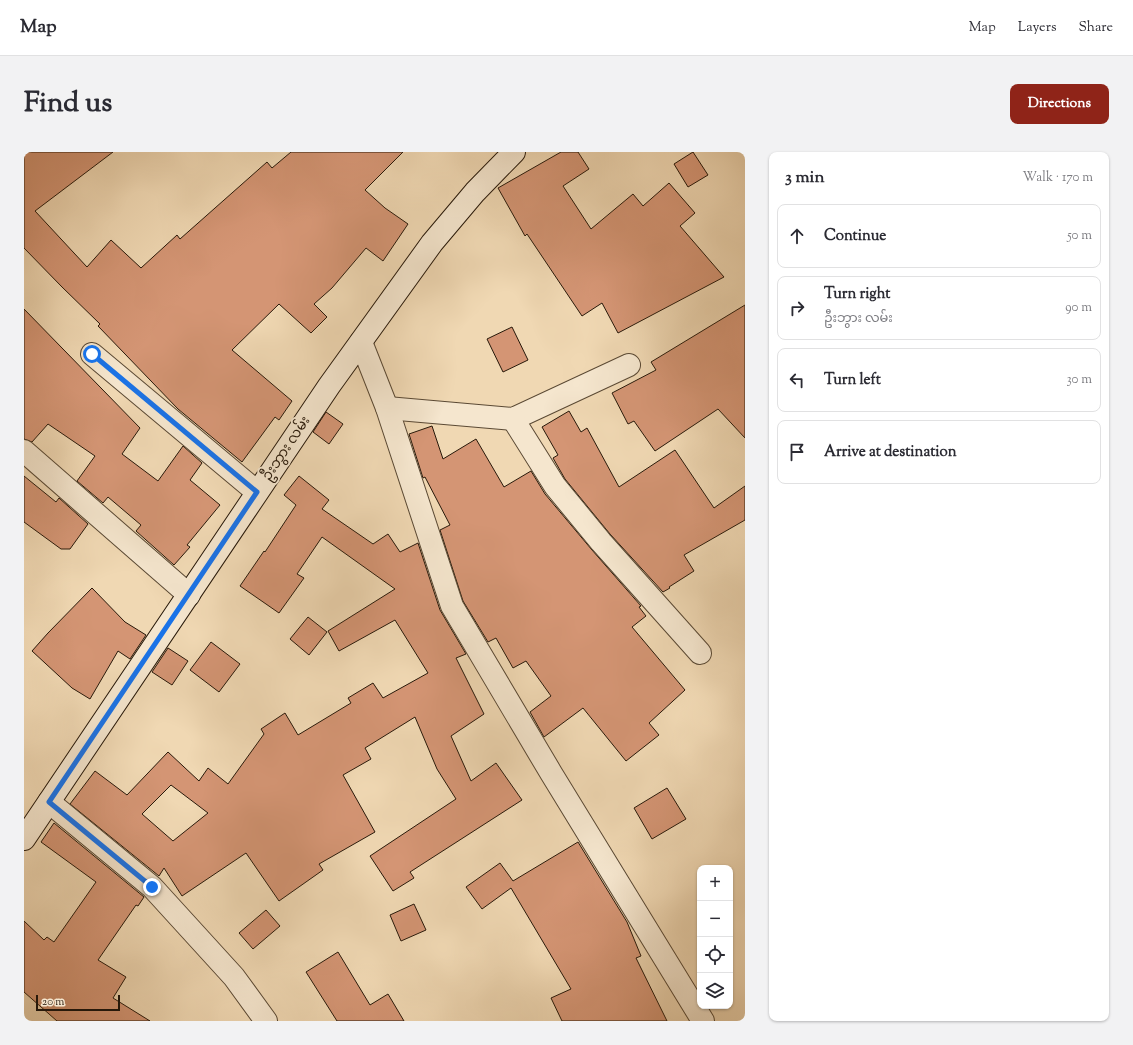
<!DOCTYPE html>
<html lang="en">
<head>
<meta charset="utf-8">
<style>
	body { margin:0; font-family:"Sorts Mill Goudy","Noto Sans Myanmar",serif; background:#f2f2f3; color:#2b2b33 }
	.controls { position:absolute; right:12px; bottom:12px; display:grid; overflow:hidden; border-radius:8px; box-shadow:0 1px 3px #0004 }
	.controls button { width:36px; height:36px; display:grid; place-items:center; padding:0; border:0; border-bottom:1px solid #e1e1e2; background:#fff; color:#2b2b33; font:20px sans-serif }
	.scale { position:absolute; left:12px; bottom:10px; width:84px; box-sizing:border-box; padding-left:4px; border:2px solid #28190a; border-top:0; font-size:11px; line-height:14px; white-space:nowrap; color:#28190a; -webkit-text-stroke:3px #f5e6ce; paint-order:stroke }
	.stop { position:absolute; width:12px; height:12px; margin:-9px; border:3px solid #1a73e8; border-radius:50%; background:#fff }
	.stop.end { background:#1a73e8; border-color:#fff; box-shadow:0 1px 4px #0008 }
	.list { margin:0; padding:0; list-style:none }
	h2 { display:flex; justify-content:space-between; align-items:center; height:52px; margin:0; padding:0 16px; font-size:17px }
	h2 small { font-size:13px; font-weight:400; color:#7c7c81 }
	.list li { display:grid; grid-template-columns:26px 1fr auto; gap:12px; align-items:center; box-sizing:border-box; height:64px; margin:0 8px 8px; padding:0 8px; border:1px solid #e1e1e2; border-radius:8px }
	.list b { display:block; font-size:15px; white-space:nowrap }
	.list p { margin:0; font-size:13px; white-space:nowrap; color:#7c7c81 }
	.list em { font-size:13px; font-style:normal; color:#7c7c81 }
	.icon { flex:none; width:22px; height:22px; fill:none; stroke:currentColor; stroke-width:2; stroke-linecap:round; stroke-linejoin:round }
	.map { position:relative; flex:none; width:721px; height:869px; overflow:hidden; border-radius:8px }
	header { display:flex; align-items:center; gap:24px; box-sizing:border-box; height:56px; padding:0 20px; background:#fff; border-bottom:1px solid #e1e1e2 }
	header strong { font-size:19px }
	nav { display:flex; gap:22px; margin-inline-start:auto; font-size:14px }
	.intro { display:flex; align-items:center; justify-content:space-between; box-sizing:border-box; height:96px; padding:0 24px }
	h1 { margin:0; font-size:28px }
	.button { padding:10px 18px; border-radius:8px; background:#8f2418; color:#fff; font-size:14px; font-weight:700 }
	main { display:flex; gap:24px; padding:0 24px }
	aside { flex:1; background:#fff; border-radius:8px; box-shadow:0 1px 3px #0004 }
	.map>svg:first-child { display:block }
	.building { fill:#d49574; stroke:#28190a; fill-rule:evenodd }
	.lines { fill:none; stroke-linecap:round; stroke-linejoin:round }
	.street-casing { stroke:#5a4934; stroke-width:24 }
	.secondary-casing { stroke:#28190a; stroke-width:24 }
	.street { stroke:#f5e6ce; stroke-width:22 }
	.secondary { stroke:#f5e6ce; stroke-width:22 }
	.route { stroke:#1a73e8; stroke-width:5 }
	.labels { text-anchor:middle; dominant-baseline:central; stroke-width:4; stroke-linejoin:round; paint-order:stroke }
	.street-label { font-size:14px; fill:#28190a; stroke:#f5e6ce }
</style>
</head>
<body>
<header>
<strong>Map</strong>
<nav><a>Map</a><a>Layers</a><a>Share</a></nav>
</header>
<div class="intro"><h1>Find us</h1><a class="button">Directions</a></div>
<main>
<div class="map">
<svg width="721" height="869" viewBox="0 0 721 869">
	<rect width="100%" height="100%" fill="#f0d8b3"/>
	<filter id="stains"><feTurbulence type="fractalNoise" baseFrequency=".005" numOctaves="4"/><feColorMatrix values="0 0 0 0 .2 0 0 0 0 .09 0 0 0 0 .02 0 0 0 .5 -.17"/></filter>
	<radialGradient id="worn" r=".72"><stop offset=".6" stop-color="#630" stop-opacity="0"/><stop offset="1" stop-color="#630" stop-opacity=".3"/></radialGradient>
	<g class="building">
		<path d="M0,0H89L11,59L63,115L87,88L117,116L153,83L156,87L243,10L248,16L267,0H379L341,38L361,56L384,72L359,109L342,96L308,136L290,152L303,165L287,181L255,152L208,198L268,249L255,268L251,265L218,310L154,257L74,174L76,172L38,135L0,96Z"/>
		<path d="M537,0H554L565,17L539,34L567,77L609,42L619,54L645,31L671,61L656,74L700,125L594,181L578,151L558,164L503,82L501,84L474,36Z"/>
		<path d="M669,0L684,23L664,35L650,12Z"/>
		<path d="M721,153V286L694,257L631,299L610,269L604,272L588,241L632,218L627,210Z"/>
		<path d="M0,157L116,276L98,302L134,329L159,294L178,311L166,328L196,353L163,393L166,395L150,413L112,379L117,373L84,345L79,351L53,329L71,304L24,272L8,290L0,287Z"/>
		<path d="M488,175L504,208L479,220L463,187Z"/>
		<path d="M545,259L557,280L563,276L595,335L651,298L690,356L721,334V368L660,403L670,419L645,435L646,436L639,440L586,382L541,327L529,306L534,303L518,275Z"/>
		<path d="M302,260L319,272L305,292L289,280Z"/>
		<path d="M408,274L419,307L452,287L480,335L507,319L521,342L568,398L617,454L615,455L622,464L608,475L661,538L625,571L635,583L602,609L559,556L520,585L506,560L527,544L502,509L489,516L472,486L464,490L439,449L416,378L426,373L401,325L399,326L385,282Z"/>
		<path d="M0,324L32,350L35,346L64,372L46,397H37L0,370Z"/>
		<path d="M275,324L305,348L298,357L349,392L364,382L376,400L394,391L416,458L442,502L432,506L460,562L427,584L447,629L472,611L498,648L386,720L390,726L369,739L346,704L432,647L413,617L391,565L341,596L347,607L319,623L351,680L295,712L299,718L255,749L222,701L158,744L140,716L135,724L46,652L71,619L103,643L144,600L175,629L184,616L204,632L240,582L237,577L261,561L274,583L327,551L324,546L349,531L359,546L404,521L371,468L315,499L304,479L371,437L298,385L273,422L280,426L255,461L216,434L240,399L241,400L272,353L260,343ZM147,633L184,661L149,689L118,662Z"/>
		<path d="M68,436L101,470L122,483L106,507L94,499L66,547L48,536L8,499L24,481Z"/>
		<path d="M284,465L303,480L285,503L266,487Z"/>
		<path d="M187,490L216,512L195,540L166,518Z"/>
		<path d="M144,496L164,509L148,533L128,520Z"/>
		<path d="M643,636L662,667L628,687L610,656Z"/>
		<path d="M30,671L120,745L114,754L112,753L74,808L102,825L89,846L126,869H33L0,840V769L20,788L23,785L30,790L72,730L17,690Z"/>
		<path d="M554,690L603,770L617,804L612,806L643,869H538L527,846L547,837L487,736L458,757L442,735L476,711L489,729Z"/>
		<path d="M390,752L402,778L377,789L366,763Z"/>
		<path d="M242,758L256,774L229,797L215,781Z"/>
		<path d="M314,800L346,853L364,842L380,869H313L282,820Z"/>
	</g>
	<g class="lines">
		<defs>
			<g id="street">
				<path d="M337,190L363,256L428,454L527,621L679,869"/>
				<path d="M68,202L233,340"/>
				<path d="M363,256L489,267L605,213"/>
				<path d="M489,267L531,334L577,390L676,501"/>
				<path d="M0,299L165,443"/>
				<path d="M25,650L128,735L210,825L242,869"/>
			</g>
			<path id="secondary" d="M0,687L305,234L408,91L451,40L490,0"/>
		</defs>
		<use href="#street" class="street-casing"/>
		<use href="#secondary" class="secondary-casing"/>
		<use href="#street" class="street"/>
		<use href="#secondary" class="secondary"/>
	</g>
	<g class="lines">
		<path class="route" d="M68,202L233,340L25,650L128,735"/>
	</g>
	<g class="labels">
		<g class="street-label">
			<text transform="translate(263 297) rotate(-56)">ဦးဘွား လမ်း</text>
		</g>
	</g>
	<rect width="100%" height="100%" filter="url(#stains)"/>
	<rect width="100%" height="100%" fill="url(#worn)"/>
</svg>
<div class="controls">
<button>+</button>
<button>−</button>
<button><svg class="icon" aria-label="locate" viewBox="0 0 24 24"><circle cx="12" cy="12" r="6"/><path d="M12 2v4M12 18v4M2 12h4M18 12h4"/></svg></button>
<button><svg class="icon" aria-label="layers" viewBox="0 0 24 24"><path d="M12 4l9 5-9 5-9-5zM3 14l9 5 9-5"/></svg></button>
</div>
<div class="scale">20 m</div>
<div class="stop" style="left:68px;top:202px"></div>
<div class="stop end" style="left:128px;top:735px"></div>
</div>
<aside>
<h2>3 min<small>Walk · 170 m</small></h2>
<ul class="list">
<li><svg class="icon" aria-label="ahead" viewBox="0 0 24 24"><path d="M12 20V5M6 11l6-6 6 6"/></svg><div><b>Continue</b></div><em>50 m</em></li>
<li><svg class="icon" aria-label="right" viewBox="0 0 24 24"><path d="M7 20v-9h11M14 6l5 5-5 5"/></svg><div><b>Turn right</b><p>ဦးဘွား လမ်း</p></div><em>90 m</em></li>
<li><svg class="icon" aria-label="left" viewBox="0 0 24 24"><path d="M17 20v-9H6M10 6l-5 5 5 5"/></svg><div><b>Turn left</b></div><em>30 m</em></li>
<li><svg class="icon" aria-label="arrive" viewBox="0 0 24 24"><path d="M6 21V4h12l-3 4 3 4H6"/></svg><div><b>Arrive at destination</b></div></li>
</ul>
</aside>
</main>
</body>
</html>
